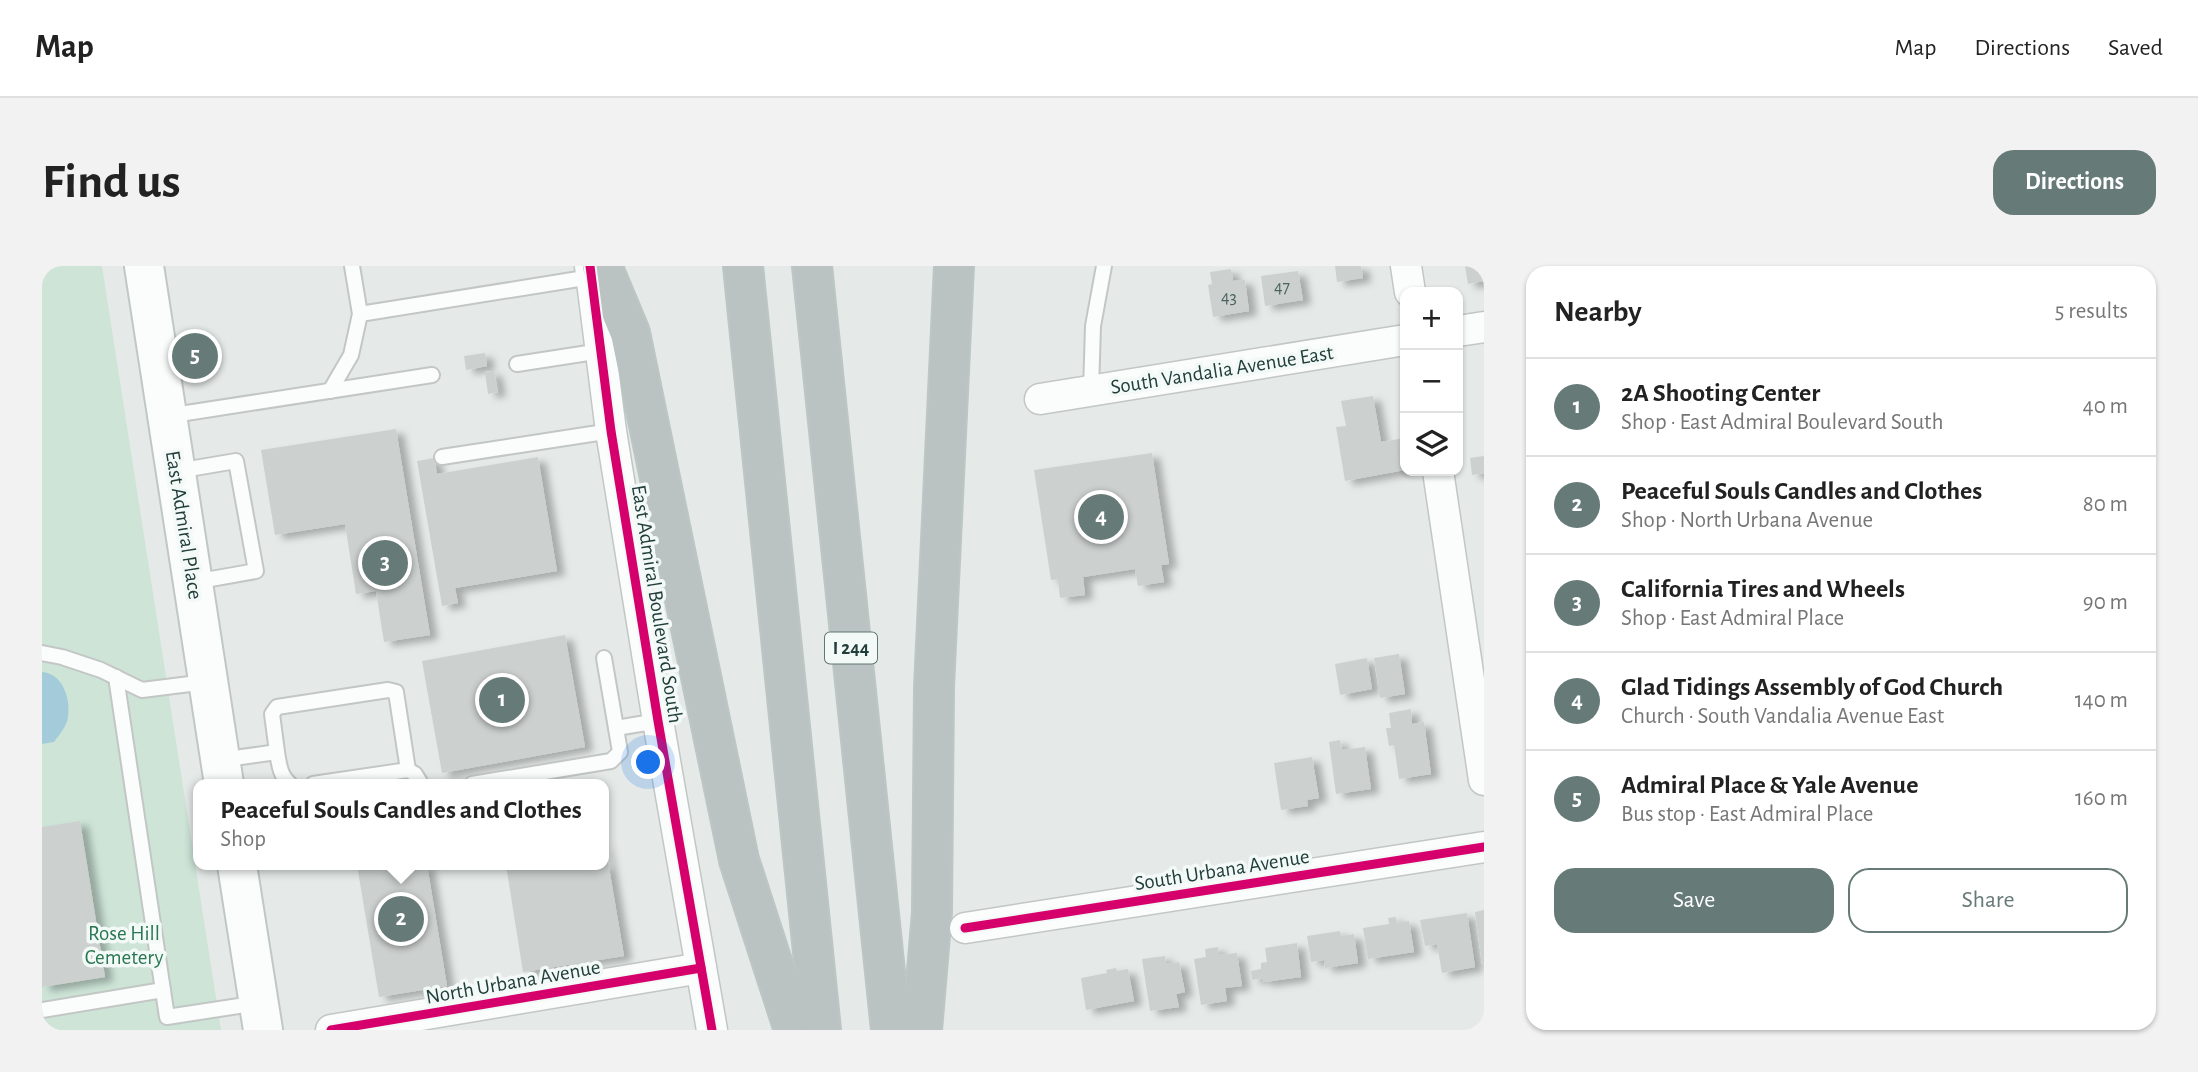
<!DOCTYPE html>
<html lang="en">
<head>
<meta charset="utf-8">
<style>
	body { margin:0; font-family:"Alegreya Sans",sans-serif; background:#f2f2f2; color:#222 }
	.controls { position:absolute; right:21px; top:21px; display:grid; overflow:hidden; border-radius:14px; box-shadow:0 2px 5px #0004 }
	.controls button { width:63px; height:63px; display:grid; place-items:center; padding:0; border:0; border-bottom:2px solid #e0e0e0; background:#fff; color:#222; font:35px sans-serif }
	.you { position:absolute; left:607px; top:497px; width:24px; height:24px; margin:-18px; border:5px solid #fff; border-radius:50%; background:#1a73e8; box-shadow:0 0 0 10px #1a73e833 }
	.badge { display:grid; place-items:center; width:46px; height:46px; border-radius:50%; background:#667a77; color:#fff; font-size:23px; font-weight:700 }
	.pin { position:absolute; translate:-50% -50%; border:4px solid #fff; box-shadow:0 2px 7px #0006 }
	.popup { position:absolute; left:151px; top:513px; width:416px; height:91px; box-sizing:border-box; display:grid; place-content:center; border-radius:14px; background:#fff; filter:drop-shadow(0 2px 5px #0005); font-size:23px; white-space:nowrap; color:#767676 }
	.popup b { font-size:26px; color:#222 }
	.popup::after { content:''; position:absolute; left:50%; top:100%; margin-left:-14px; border:14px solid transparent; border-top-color:#fff }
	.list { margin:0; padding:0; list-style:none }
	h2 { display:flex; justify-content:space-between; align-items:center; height:91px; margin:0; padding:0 28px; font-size:30px }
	h2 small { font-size:23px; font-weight:400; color:#767676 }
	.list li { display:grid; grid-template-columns:46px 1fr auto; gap:21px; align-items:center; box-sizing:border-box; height:98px; padding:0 28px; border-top:2px solid #e0e0e0 }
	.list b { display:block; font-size:26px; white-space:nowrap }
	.list p { margin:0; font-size:23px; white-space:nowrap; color:#767676 }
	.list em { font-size:23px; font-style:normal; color:#767676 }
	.actions { display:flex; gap:14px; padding:21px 28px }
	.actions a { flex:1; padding:16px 0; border:2px solid #667a77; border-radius:21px; text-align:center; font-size:24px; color:#667a77 }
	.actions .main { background:#667a77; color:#fff }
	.icon { flex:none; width:38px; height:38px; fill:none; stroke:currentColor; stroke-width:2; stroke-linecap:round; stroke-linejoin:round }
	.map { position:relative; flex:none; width:1442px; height:764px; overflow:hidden; border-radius:21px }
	header { display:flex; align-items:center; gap:42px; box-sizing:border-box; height:98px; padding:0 35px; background:#fff; border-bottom:2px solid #e0e0e0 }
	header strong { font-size:33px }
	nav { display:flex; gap:38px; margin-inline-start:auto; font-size:24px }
	.intro { display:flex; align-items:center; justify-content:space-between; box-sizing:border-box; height:168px; padding:0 42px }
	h1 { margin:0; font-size:49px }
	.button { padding:18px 32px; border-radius:21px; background:#667a77; color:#fff; font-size:24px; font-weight:700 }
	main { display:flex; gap:42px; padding:0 42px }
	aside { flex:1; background:#fff; border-radius:21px; box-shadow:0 2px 5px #0004 }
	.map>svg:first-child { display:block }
	.green { fill:#cde4d7 }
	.water { fill:#a4cbda }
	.building { fill:#ccd1d0; filter:url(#shadow) }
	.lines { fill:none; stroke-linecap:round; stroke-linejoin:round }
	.lane-casing { stroke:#c2c7c5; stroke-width:18 }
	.street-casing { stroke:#c2c7c5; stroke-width:33 }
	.secondary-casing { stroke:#c0c8c6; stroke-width:42 }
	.highway-casing { stroke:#bcc6c4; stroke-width:42 }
	.lane { stroke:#fbfcfc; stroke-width:14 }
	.street { stroke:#fbfcfc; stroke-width:30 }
	.secondary { stroke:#fbfcfc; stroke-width:38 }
	.highway { stroke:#bac3c2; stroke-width:38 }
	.cycleway-casing { stroke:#f3f9f7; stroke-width:13 }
	.cycleway { stroke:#d6006c; stroke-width:9 }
	.labels { text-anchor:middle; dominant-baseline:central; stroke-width:7; stroke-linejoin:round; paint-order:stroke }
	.number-label { font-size:18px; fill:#4c6460 }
	.shield { fill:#f3f9f7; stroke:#607673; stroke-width:2 }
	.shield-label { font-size:19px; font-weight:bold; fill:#213e3a }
	.street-label { font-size:21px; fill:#213e3a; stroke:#f3f9f7 }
	.park-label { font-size:21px; fill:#2a7752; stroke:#f3f9f7 }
</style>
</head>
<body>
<header>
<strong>Map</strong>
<nav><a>Map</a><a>Directions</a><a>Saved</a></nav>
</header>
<div class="intro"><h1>Find us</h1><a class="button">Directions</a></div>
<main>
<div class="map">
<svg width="1442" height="764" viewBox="0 0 1442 764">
	<defs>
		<filter id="shadow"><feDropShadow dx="8" dy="4.5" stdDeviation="3.5" flood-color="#0004"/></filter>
	</defs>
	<rect width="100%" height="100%" fill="#e5eae8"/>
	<path class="green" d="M0,0H60L179,764H0Z"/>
	<path class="water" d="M0,406C20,407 29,432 26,451C25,460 17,469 12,476L0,478Z"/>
	<g class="building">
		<path d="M1293,0H1319L1321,12L1295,16Z"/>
		<path d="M1423,0H1442V15L1426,18Z"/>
		<path d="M1189,3L1191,15L1203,14L1207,45L1171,51L1166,19L1170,18L1168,6Z"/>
		<path d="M1256,5L1261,34L1223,40L1219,10Z"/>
		<path d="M443,87L445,100L424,104L422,90Z"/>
		<path d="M452,105L456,126L446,128L443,106Z"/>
		<path d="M1331,130L1339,176L1363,172V204L1303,215L1294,161L1304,160L1299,135Z"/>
		<path d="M354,163L388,369L342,376L334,325L314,328L303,258L233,269L219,184Z"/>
		<path d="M1110,187L1127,298L1119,299L1122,316L1096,320L1093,303L1041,311L1043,329L1018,332L1016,313L1009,314L992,204Z"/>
		<path d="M1442,190V207L1430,209L1428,192Z"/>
		<path d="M496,191L515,305L413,322L416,337L400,340L375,195L392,192L395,208Z"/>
		<path d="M523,369L543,481L400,507L380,395Z"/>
		<path d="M1357,388L1363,428L1338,432L1332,392Z"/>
		<path d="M1325,392L1330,423L1298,429L1293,398Z"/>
		<path d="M1369,443L1370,458L1382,456L1389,508L1357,513L1352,479L1347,480L1344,462H1349L1347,447Z"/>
		<path d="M1298,474L1300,484L1323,481L1329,523L1294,528L1287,476Z"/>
		<path d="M1270,491L1277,532L1265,534L1266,540L1239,544L1232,497Z"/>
		<path d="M38,555L63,711L0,721V561Z"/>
		<path d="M562,572L582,690L481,706L464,599H562Z"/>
		<path d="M315,599H385L405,720L337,731Z"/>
		<path d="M1442,644V697L1440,698L1433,646Z"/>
		<path d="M1425,647L1433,701L1400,707L1395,678L1383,680L1378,654Z"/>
		<path d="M1354,651L1355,657L1367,655L1372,686L1326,693L1321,662L1347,658L1346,652Z"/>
		<path d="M1298,665L1299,670L1312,668L1316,697L1283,702L1282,694L1269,696L1265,670Z"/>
		<path d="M1255,677L1259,711L1222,716L1221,712L1210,714L1209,705L1219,703V697L1225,696L1223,682Z"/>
		<path d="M1176,681L1177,689L1195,687L1200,720L1183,722L1185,735L1159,739L1152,693L1164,691L1163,683Z"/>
		<path d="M1123,690L1124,698L1137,696L1143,726L1134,728L1137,741L1108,745L1100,693Z"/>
		<path d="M1074,702L1075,705L1086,703L1092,735L1044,744L1039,712L1065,707L1064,704Z"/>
	</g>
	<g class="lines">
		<defs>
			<g id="lane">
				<path d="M318,48L549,11"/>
				<path d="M475,98L559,85"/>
				<path d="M288,125L309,89L318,48L310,0"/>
				<path d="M1049,125L1051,60L1062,0"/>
				<path d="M125,150L390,109"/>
				<path d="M400,191L569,165"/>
				<path d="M135,205L194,195L214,305L152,316"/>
				<path d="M0,387L20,391L59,404L100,424L164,416"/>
				<path d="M562,392L574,462"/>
				<path d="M74,411L125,751L216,737"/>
				<path d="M235,486L230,448L235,441L346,424L354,426L366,504"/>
				<path d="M178,494L235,486C237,498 238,510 248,518"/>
				<path d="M271,518L366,504L373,508L379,518"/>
				<path d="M430,518L569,495L578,486L574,462L616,455"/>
				<path d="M0,744L121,724"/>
			</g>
			<g id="street">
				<path d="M548,0L569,165L616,455L670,764"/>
				<path d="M1364,0L1368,26"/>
				<path d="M1416,65L1442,61"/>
				<path d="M998,133L1363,74"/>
				<path d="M1396,205L1442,514"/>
				<path d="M923,662L1442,581"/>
				<path d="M289,764L659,702"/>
			</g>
			<g id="secondary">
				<path d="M102,0L182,518"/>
				<path d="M195,599L221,764"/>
			</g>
			<g id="highway">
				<path d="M560,0L588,67L697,594L752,764"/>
				<path d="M701,0L779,764"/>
				<path d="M770,0L849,764"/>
				<path d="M880,764L890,646L892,421L912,0"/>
			</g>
		</defs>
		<use href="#lane" class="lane-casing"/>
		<use href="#street" class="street-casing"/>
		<use href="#secondary" class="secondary-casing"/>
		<use href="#highway" class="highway-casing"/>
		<use href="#lane" class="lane"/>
		<use href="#street" class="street"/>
		<use href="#secondary" class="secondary"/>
		<use href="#highway" class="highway"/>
		<defs>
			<g id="cycleway">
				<path d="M548,0L569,165L616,455L670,764"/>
				<path d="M923,662L1442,581"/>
				<path d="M289,764L659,702"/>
			</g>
		</defs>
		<use href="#cycleway" class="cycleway-casing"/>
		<use href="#cycleway" class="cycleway"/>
	</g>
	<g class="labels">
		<g class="number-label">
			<text x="1240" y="22">47</text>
			<text x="1187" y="32">43</text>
		</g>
		<rect class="shield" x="783" y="366.5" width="52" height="31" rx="5"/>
		<g class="shield-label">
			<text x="809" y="382">I 244</text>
		</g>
		<g class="street-label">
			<text transform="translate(1180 104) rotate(-9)">South Vandalia Avenue East</text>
			<text transform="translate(142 259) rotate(81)">East Admiral Place</text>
			<text transform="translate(615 338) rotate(81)">East Admiral Boulevard South</text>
			<text transform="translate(1180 604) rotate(-9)">South Urbana Avenue</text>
			<text transform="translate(471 716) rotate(-10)">North Urbana Avenue</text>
		</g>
		<g class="park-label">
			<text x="82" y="667">Rose Hill<tspan x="82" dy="24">Cemetery</tspan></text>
		</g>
	</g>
</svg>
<div class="controls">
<button>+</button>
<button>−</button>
<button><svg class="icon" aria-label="layers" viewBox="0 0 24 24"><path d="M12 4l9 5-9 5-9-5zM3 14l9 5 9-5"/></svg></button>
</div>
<div class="you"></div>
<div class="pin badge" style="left:460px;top:434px">1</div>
<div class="pin badge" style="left:359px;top:653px">2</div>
<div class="popup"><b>Peaceful Souls Candles and Clothes</b>Shop</div>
<div class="pin badge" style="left:343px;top:297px">3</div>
<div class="pin badge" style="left:1059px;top:251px">4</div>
<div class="pin badge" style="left:153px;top:90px">5</div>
</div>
<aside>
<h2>Nearby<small>5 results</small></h2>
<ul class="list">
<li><span class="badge">1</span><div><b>2A Shooting Center</b><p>Shop · East Admiral Boulevard South</p></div><em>40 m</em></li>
<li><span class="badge">2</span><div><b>Peaceful Souls Candles and Clothes</b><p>Shop · North Urbana Avenue</p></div><em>80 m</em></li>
<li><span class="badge">3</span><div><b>California Tires and Wheels</b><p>Shop · East Admiral Place</p></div><em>90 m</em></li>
<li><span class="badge">4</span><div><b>Glad Tidings Assembly of God Church</b><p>Church · South Vandalia Avenue East</p></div><em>140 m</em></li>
<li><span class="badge">5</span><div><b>Admiral Place &amp; Yale Avenue</b><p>Bus stop · East Admiral Place</p></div><em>160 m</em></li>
</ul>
<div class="actions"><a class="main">Save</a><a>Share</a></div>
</aside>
</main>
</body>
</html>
